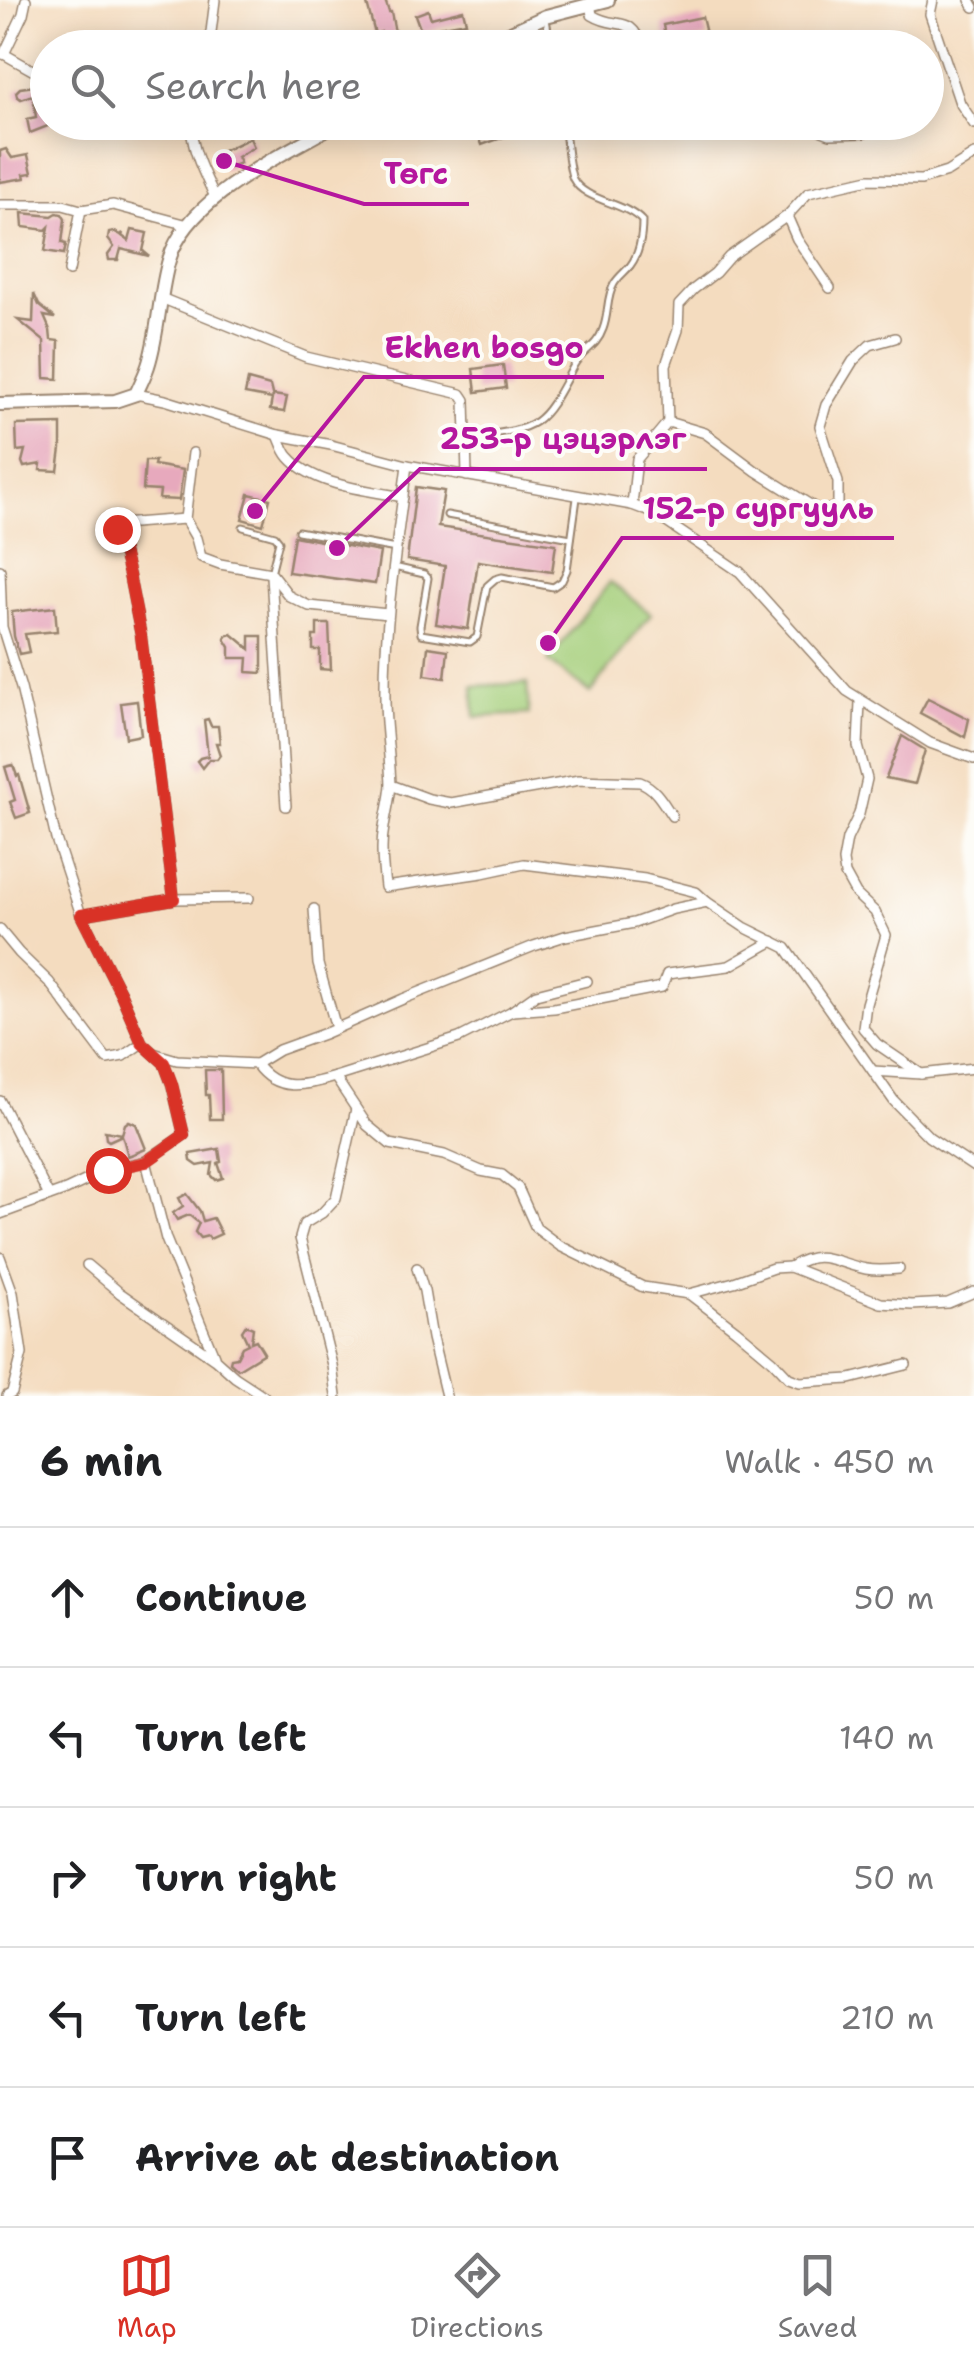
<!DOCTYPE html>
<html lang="en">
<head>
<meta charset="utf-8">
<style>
	body { margin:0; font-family:"Shantell Sans",sans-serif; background:#f6f6f6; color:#202124 }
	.stop { position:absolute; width:30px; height:30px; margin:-22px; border:8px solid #d93025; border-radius:50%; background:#fff }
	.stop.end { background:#d93025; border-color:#fff; box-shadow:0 2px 10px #0008 }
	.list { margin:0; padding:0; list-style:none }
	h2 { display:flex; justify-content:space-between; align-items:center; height:130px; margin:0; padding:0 40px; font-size:42px }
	h2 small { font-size:32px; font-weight:400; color:#757577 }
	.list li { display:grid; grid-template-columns:65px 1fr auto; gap:30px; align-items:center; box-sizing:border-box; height:140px; padding:0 40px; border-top:2px solid #e0e0e0 }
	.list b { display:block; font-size:38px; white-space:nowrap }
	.list em { font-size:32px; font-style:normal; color:#757577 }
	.icon { flex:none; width:55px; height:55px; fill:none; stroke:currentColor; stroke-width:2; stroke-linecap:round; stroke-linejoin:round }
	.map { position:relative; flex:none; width:974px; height:1396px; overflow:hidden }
	.search { position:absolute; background:#fff; box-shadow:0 5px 25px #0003; left:30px; right:30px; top:30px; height:110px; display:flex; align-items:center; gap:25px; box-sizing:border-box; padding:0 35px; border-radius:55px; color:#757577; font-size:38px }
	.sheet { height:830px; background:#fff }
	nav { display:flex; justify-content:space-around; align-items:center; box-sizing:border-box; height:140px; border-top:2px solid #e0e0e0; background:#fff; font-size:28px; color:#757577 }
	nav a { display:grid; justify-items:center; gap:5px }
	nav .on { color:#d93025 }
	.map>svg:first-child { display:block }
	.green { fill:#a5cf7c; stroke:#707c4d; stroke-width:2.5 }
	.building { fill:#e7a9bd }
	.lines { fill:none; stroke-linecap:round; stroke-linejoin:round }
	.service-casing { stroke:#98836e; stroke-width:9 }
	.minor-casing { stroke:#98836e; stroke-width:12 }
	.secondary-casing { stroke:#98836e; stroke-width:16 }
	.service { stroke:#fff; stroke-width:5 }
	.minor { stroke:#fff; stroke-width:9 }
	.secondary { stroke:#fff; stroke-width:12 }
	.route { stroke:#d93025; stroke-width:12 }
	.leader { fill:none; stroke:#b5179e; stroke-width:4 }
	.callout-dot { fill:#b5179e; stroke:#fdfcf7; stroke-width:4 }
	.callout-label { font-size:30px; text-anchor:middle; font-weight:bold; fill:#b5179e; stroke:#fdfcf7; stroke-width:8; stroke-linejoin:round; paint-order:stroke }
</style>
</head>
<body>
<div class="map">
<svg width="974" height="1396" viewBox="0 0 974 1396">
	<rect width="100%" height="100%" fill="#fdfcf7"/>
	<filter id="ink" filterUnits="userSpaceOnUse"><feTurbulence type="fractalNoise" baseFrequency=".01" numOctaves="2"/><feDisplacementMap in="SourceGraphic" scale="20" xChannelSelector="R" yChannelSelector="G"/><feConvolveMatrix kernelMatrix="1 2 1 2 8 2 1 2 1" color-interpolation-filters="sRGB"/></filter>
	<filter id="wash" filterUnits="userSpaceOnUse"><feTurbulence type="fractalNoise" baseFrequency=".0048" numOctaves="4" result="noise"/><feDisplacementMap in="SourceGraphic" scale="40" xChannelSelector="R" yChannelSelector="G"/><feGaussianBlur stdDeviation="2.25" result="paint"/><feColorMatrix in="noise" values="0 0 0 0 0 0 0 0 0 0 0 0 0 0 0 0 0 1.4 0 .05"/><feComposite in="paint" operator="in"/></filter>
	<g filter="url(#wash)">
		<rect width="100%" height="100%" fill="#f4dcbf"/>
		<g class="green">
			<path d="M610,582L651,614L590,693L548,661Z"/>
			<path d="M527,683L529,714L475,717L473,686Z"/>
		</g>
		<g id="blocks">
			<g class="building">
				<path d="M366,0H385L389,12H391L398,48H385L381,32L375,34Z"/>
				<path d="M428,10L431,18L463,10L466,22L439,27L422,34L415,15Z"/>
				<path d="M702,17L707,38L667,46L663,25Z"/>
				<path d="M42,85L48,87L46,90L48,126L30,133L27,119L36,117L33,95L21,99L17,96L16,92L20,88Z"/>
				<path d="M482,122H503L507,136L482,145L475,125Z"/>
				<path d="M250,138L254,147L237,157L240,163L223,170L216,154Z"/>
				<path d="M6,149L12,158L28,155L32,173L24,174L25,178L0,182V151Z"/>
				<path d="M22,213L52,216L57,213L62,214L65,219L62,243L66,244L64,254L45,251L49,227L46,230L23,227Z"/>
				<path d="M132,230L147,233L143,251L149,256L121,249L118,260H109L108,255L114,247L108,239L109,233L115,232L121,235L123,233L122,236L129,241Z"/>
				<path d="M34,294L39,305L55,318L44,316L50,330L51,340L59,341L58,379L45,378L44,341L18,320L33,322Z"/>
				<path d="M503,365L506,388L476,392L473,369Z"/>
				<path d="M248,380L270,386L273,398V395L287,397L284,412L270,410L272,399L245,394Z"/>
				<path d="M61,424V449L58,471L40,470L41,464L24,467L22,462L25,450L17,451L16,425Z"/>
				<path d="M145,461H155L154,465L183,470L179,500L159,499L160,491L143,490Z"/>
				<path d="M416,487L444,491L438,527L556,544L552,572L478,561L468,629L436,624L445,566L407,560Z"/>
				<path d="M249,494L270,499L263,525L242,519Z"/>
				<path d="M294,536L380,552L375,584L288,572Z"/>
				<path d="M55,607L57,631L25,634L29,652L19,654L14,636L12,612Z"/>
				<path d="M317,624H329L331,670L320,669V650H313V636H317Z"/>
				<path d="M232,634L250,649V636H262V673L247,672L248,658H230V647L225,639L226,636Z"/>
				<path d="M428,647L448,650L445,678L425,675Z"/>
				<path d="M928,698L969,719L965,737L920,713Z"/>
				<path d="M137,701L141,735L126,738L121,703Z"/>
				<path d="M208,719L211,726H218L220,743H216L220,755L217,759H209L202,768L197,761L200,758L208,756L204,720Z"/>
				<path d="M902,736L925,750L915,784L886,778Z"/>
				<path d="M13,765L17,776L19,775L30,813L16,818L10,802L15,800L5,767Z"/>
				<path d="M205,1070H221L222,1119H210L209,1095H206Z"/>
				<path d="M129,1121L136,1124L146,1149L128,1156L122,1135L109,1141L106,1139L105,1131L122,1134L125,1124Z"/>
				<path d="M219,1149L221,1162L218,1163L223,1178L216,1180L211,1175L213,1163L198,1166L191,1161L190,1154Z"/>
				<path d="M187,1194L200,1211L203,1221L213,1218L221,1234L210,1239L208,1236L200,1238L195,1232L199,1223L189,1215L177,1220L173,1213L183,1206L179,1198Z"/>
				<path d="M246,1325L253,1328L251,1342L256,1340L264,1353L238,1369L230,1362L231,1358L237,1357L242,1347L248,1344L242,1331Z"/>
			</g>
		</g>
	</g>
	<g filter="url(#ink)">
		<use href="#blocks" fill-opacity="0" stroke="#98836e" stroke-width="2.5"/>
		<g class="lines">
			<defs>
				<g id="service">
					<path d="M546,19L551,48"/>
					<path d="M474,436C543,429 542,424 574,365C583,349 596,349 603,329C609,314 606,298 614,284C618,277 625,272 630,266C640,253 642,237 642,221C625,202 584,201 573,179C568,168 566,136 564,122"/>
					<path d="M447,515L571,538"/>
					<path d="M243,527L275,536L279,541L271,573"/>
					<path d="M298,531L396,549"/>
					<path d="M394,567L424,574L428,578L420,626L421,634L470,642L477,637L487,586L495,579L502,577L553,587L562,581L567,570L577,498"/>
				</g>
				<g id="minor">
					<path d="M933,0L930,14L960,103L974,124"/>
					<path d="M970,0L974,7"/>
					<path d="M590,3L592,15C618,31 629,12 643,48"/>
					<path d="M209,48L215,0"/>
					<path d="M0,54H4L23,14L26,0"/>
					<path d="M4,54L48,79"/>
					<path d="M191,122C191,150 204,173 215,197"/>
					<path d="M819,122L822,131L830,134L865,133"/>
					<path d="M0,205H63L81,210L113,205L188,225"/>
					<path d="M787,216L808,193L869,179L921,180L947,172L974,155"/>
					<path d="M69,271L81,210"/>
					<path d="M161,298L306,357L461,394L465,400L467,476"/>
					<path d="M136,394L165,400L278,435L331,445L407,465L632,505L653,513L740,572L847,691L930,743L974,759"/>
					<path d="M668,422L705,433L756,471L817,509L828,510L838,505V482L820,426L826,405L853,361L870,345L895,338"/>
					<path d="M278,435C281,442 284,452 289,457C314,486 367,490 403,497"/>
					<path d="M407,465C397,543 384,620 385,699C385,727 390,756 391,785L429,799L451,803L579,780L640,782C656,788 663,803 672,816"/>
					<path d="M632,505L637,459L668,422L666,365L678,330L679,305L694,289L715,273L729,257L787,216L797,239L830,288"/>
					<path d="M185,519L193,453"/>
					<path d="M0,570L2,627L21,688L56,839L81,915L121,994L142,1043L164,1063L172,1085L184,1135L146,1161L108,1170L66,1190L0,1214"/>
					<path d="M271,576L286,806"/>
					<path d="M860,702L858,746L867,779L859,814L847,839L843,861L845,874L856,894L875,912L886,935L866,1004L863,1028L877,1044L921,1074"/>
					<path d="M391,785C390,799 386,813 384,827C380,847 383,867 385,887L482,873L524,864L645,879L696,892L707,902L744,927L786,948L894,1101L929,1137L974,1167"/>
					<path d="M174,899L249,898"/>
					<path d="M314,909L318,964L336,1028"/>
					<path d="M81,915L174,899L141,636L129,575L117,529L121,524L185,519L196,538L201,557L220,564L271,573L289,596L309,606L388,614"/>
					<path d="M0,930L19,953L49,982L107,1059L123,1056L142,1043"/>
					<path d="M512,1011L554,1008L662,987L667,974L729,966L773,941"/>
					<path d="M153,1053L177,1060L256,1064C276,1093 305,1086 335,1077L367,1125L390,1144L444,1155L481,1171L502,1175L518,1188L536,1228L560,1246L643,1287L689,1294L736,1330L773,1361L789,1378L800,1382L850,1379L906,1365"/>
					<path d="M256,1064L279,1050L326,1033L403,999L534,946L565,936L634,923L673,909L707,902"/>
					<path d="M873,1071L921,1074L974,1068"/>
					<path d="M335,1077L459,1038L512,1011L536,994L587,981"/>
					<path d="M0,1101L49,1196"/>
					<path d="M146,1161L166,1239L214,1356"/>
					<path d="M0,1257L13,1293L22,1354L12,1393L7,1396"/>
					<path d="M87,1265L120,1293L215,1359L235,1377L264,1396"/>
					<path d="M790,1267C822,1247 834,1263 866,1269C877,1271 888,1270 899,1269"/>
					<path d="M417,1268L424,1291L432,1338L446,1396"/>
					<path d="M689,1294L734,1282L773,1268L790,1267L881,1303L912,1305L948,1303L974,1292"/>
					<path d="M336,1396L332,1365L300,1238L304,1224L322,1213L336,1198L356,1109"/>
				</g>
				<g id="secondary">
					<path d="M476,48L546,16L608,0"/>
					<path d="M0,404L115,401L136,394C140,385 145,375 148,366C159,332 159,294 169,260C187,196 286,154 339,122"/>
				</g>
			</defs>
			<use href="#service" class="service-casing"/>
			<use href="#minor" class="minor-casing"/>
			<use href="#secondary" class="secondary-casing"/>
			<use href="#service" class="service"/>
			<use href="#minor" class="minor"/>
			<use href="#secondary" class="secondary"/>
		</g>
	</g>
	<g class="lines" filter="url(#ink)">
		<path class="route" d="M108,1170L146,1162L184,1135L172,1084L164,1063L142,1043L121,994L81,915L174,899L141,636L129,575L117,529"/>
	</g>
	<path class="leader" d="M224 161L364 204H469M255 511L364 377H604M337 548L420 469H707M548 643L622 538H894"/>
	<g class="callout-dot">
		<circle cx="224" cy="161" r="10"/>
		<circle cx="255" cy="511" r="10"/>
		<circle cx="337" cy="548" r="10"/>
		<circle cx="548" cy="643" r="10"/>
	</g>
	<g class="callout-label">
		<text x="416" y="184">Төгс</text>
		<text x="484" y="358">Ekhen bosgo</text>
		<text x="563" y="449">253-р цэцэрлэг</text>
		<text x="758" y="519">152-р сургууль</text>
	</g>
</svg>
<div class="stop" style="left:108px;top:1170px"></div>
<div class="stop end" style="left:117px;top:529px"></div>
<div class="search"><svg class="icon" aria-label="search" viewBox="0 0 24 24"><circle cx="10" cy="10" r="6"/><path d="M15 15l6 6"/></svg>Search here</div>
</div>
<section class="sheet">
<h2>6 min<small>Walk · 450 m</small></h2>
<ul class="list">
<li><svg class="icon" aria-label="ahead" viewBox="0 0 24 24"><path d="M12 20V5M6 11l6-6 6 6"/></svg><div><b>Continue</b></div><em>50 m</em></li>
<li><svg class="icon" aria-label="left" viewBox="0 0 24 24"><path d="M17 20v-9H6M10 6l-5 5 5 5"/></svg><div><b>Turn left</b></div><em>140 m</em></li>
<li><svg class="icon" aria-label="right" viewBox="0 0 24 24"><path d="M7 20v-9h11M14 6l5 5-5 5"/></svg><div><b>Turn right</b></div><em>50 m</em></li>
<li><svg class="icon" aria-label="left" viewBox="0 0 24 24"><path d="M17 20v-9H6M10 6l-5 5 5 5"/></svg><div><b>Turn left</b></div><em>210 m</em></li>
<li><svg class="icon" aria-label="arrive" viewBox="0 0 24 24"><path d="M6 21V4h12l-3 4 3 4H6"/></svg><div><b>Arrive at destination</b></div></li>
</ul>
</section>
<nav>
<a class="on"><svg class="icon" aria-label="map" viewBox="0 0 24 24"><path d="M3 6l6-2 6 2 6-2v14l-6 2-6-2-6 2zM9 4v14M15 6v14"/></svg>Map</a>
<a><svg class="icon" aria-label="directions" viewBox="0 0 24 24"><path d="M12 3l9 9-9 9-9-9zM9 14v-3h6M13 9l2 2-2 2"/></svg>Directions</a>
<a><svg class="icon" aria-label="saved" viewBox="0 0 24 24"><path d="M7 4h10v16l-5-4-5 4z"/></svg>Saved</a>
</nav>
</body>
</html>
